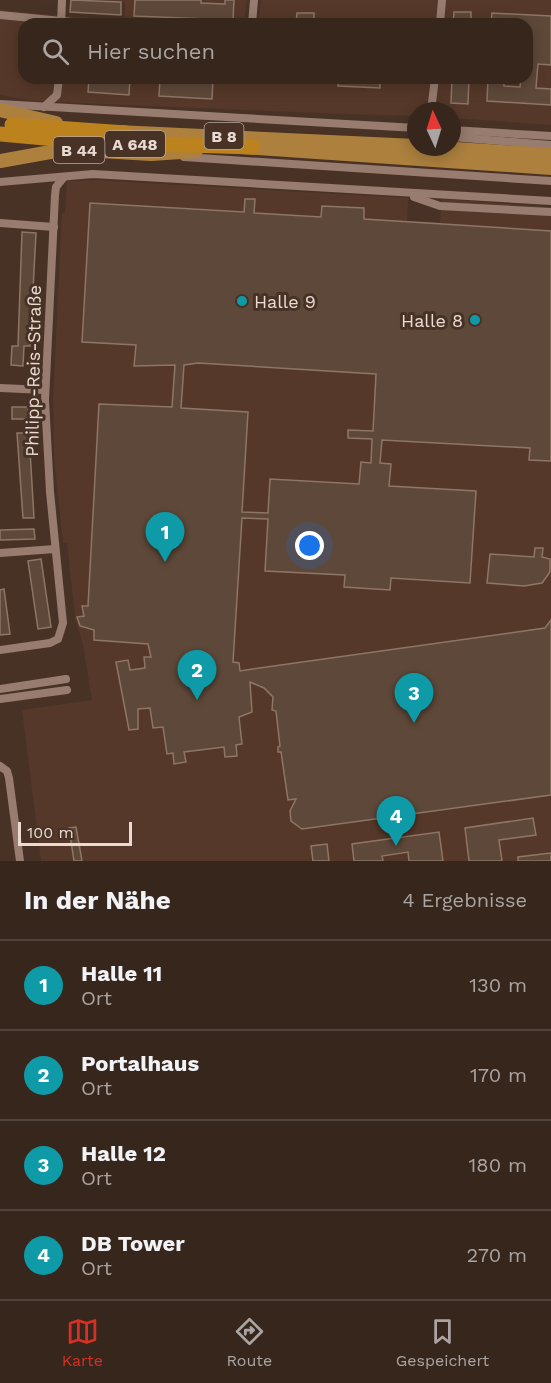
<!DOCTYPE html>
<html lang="de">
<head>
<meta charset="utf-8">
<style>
	body { margin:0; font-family:"Work Sans",sans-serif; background:#413229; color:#f1f3f6 }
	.compass { position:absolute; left:407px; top:102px; width:54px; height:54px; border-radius:50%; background:#36261c; box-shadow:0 3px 15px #0003; rotate:356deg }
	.scale { position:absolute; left:18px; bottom:15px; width:114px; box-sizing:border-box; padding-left:6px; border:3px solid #e9dad2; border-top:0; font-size:16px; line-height:21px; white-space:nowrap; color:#e9dad2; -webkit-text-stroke:4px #483226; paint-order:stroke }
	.you { position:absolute; left:310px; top:546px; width:21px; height:21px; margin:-15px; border:4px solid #fff; border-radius:50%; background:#1a73e8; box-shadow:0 0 0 9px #1a73e833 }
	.badge { display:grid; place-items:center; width:39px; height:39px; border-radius:50%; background:#d93025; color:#fff; font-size:20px; font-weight:700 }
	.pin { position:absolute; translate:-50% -50px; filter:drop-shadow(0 2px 3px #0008) }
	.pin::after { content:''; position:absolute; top:32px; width:21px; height:18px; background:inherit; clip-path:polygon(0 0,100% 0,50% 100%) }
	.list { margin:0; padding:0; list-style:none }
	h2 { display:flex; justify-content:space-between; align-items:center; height:78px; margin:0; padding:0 24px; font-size:26px }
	h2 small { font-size:20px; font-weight:400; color:#aaa5a3 }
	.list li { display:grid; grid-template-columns:39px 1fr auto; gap:18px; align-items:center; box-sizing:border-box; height:90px; padding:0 24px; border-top:2px solid #50433b }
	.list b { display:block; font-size:22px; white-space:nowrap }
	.list p { margin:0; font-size:20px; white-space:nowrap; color:#aaa5a3 }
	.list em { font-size:20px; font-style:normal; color:#aaa5a3 }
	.icon { flex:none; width:33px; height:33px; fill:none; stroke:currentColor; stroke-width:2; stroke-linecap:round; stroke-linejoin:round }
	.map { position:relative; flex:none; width:551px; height:861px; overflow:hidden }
	.search { position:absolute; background:#36261c; box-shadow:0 3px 15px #0003; left:18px; right:18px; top:18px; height:66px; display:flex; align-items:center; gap:15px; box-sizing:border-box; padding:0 21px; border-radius:18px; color:#aaa5a3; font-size:22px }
	.sheet { height:438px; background:#36261c }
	nav { display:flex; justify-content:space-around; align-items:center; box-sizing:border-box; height:84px; border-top:2px solid #50433b; background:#36261c; font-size:16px; color:#aaa5a3 }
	nav a { display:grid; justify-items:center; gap:3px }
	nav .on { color:#d93025 }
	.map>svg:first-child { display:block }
	.built { fill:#553829 }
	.building { fill:#5e4839; stroke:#8e7666; stroke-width:1.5; fill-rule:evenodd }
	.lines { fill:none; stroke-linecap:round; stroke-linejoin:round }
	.street { stroke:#977c6f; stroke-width:8 }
	.primary { stroke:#ad803e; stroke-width:14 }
	.highway { stroke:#bb821e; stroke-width:15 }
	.culture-dot { fill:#0f9aa8; stroke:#483226; stroke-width:2 }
	.labels { text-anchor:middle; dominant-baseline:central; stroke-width:6; stroke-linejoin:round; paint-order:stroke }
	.shield { fill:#483226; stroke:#b9a89e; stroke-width:1.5 }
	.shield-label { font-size:16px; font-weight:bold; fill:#e9dad2 }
	.poi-label { font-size:18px; fill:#e9dad2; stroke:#483226; text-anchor:start }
	.street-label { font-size:18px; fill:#e9dad2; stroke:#483226 }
</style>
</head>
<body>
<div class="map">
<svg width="551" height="861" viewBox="0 0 551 861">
	<rect width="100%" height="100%" fill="#483226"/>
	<g class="built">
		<path d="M106,0H247L244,24H24V78H527V24H258L261,0H551V125L452,118V111H416V116L342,114L33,101L0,95V10L124,21L125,2Z"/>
		<path d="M93,180L408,198L407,221L440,222L442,199L551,207V861H41L22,710L92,700L83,645L75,617L67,543H63L54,456L53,401L62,213H65L67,181Z"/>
	</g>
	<g class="building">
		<path d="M71,0L121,2V15L70,12Z"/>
		<path d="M135,0H201V3L225,4V0H234L233,20L134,16Z"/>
		<path d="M454,12H471V24H453Z"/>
		<path d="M297,13H314V24H296Z"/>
		<path d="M492,13L551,16V65L538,64L536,88L551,89V105L487,101L488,78H504V86L520,87L521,78H527V24H491Z"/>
		<path d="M89,78H130L129,95L88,92Z"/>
		<path d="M160,78L205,82V78H213L212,99L159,96Z"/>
		<path d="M339,78H380V88L338,86Z"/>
		<path d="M452,78H469L468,104L451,103Z"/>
		<path d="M245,199H255L254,213L321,217L322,206L364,208V219L551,231V461L529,460L530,448L382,440L380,463L391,464L389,486L476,491L470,583L391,578L390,590L344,587L345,575L265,571L268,519L242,518L233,662L239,663L240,671L253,669L545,628L551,620V795L302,829L291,821L290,811L296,799L288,800L281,752H278V747L280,746L276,711L272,710L273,697L264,688L250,682L252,712L239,717L242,744L236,745L237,756L225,757L224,747L184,752L186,762L174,764L173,753L167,754L163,727L153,728L150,708L138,709V729L129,730L116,662L128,660L130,670L145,668L144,657H151L148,644L94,640V630L80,626L77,617L84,616L82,606H88L99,404L172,407L175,365L134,366L136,345L82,342L90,203L244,212ZM198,363L376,374L373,431L348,430V438L372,439L371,463L361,462L359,484L270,479L268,513L242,512L248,412L181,408L184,365Z"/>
		<path d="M22,232L36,233L30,346H24L23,366L11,365L12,346H18Z"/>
		<rect x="12" y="407" width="16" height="12"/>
		<path d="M17,433H29L34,518H23Z"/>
		<path d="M34,529L35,539L0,540V530Z"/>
		<path d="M535,548H543L542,557L550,559V572L542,583L524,586L487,583L490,554L534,557Z"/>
		<path d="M41,559L51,627L38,629L28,561Z"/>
		<path d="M4,589L10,634L0,635V590Z"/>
		<path d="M533,818L536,835L499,840L502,861H469L465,828Z"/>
		<path d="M76,827L82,861H74L69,828Z"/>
		<path d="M439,832L443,861H409L408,852L382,856L383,861H354L352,844Z"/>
		<path d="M327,844L329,861H313L311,846Z"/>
		<path d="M551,853V861H518V857Z"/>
	</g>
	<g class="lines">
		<g class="street">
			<path d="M0,15L92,24"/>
			<path d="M61,24L62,0"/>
			<path d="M252,24L254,0"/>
			<path d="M440,24L442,0"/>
			<path d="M0,104L416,128"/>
			<path d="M44,107L57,95L59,78"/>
			<path d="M431,111L435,78"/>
			<path d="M452,130L551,136"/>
			<path d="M452,137L551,145"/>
			<path d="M184,157L551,181"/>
			<path d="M0,182L93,174L551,201"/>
			<path d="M414,197L440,206L551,212"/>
			<path d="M0,223L54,227"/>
			<path d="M0,388L45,390"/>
			<path d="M0,553L55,549"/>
			<path d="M0,650L50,643L58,639L63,623L50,492L45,400L55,195L56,187L64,177"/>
			<path d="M0,689L66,679"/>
			<path d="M0,699L67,690"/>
			<path d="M0,766L7,771L9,778L20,861"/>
		</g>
		<g class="primary">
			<path d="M0,110L56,123"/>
			<path d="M117,132L416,146"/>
			<path d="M242,147L551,168"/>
			<path d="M425,147L551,155"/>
			<path d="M0,161L67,149L151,154L196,151"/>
		</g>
		<g class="highway">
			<path d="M12,125L126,133"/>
			<path d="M0,134L89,142L253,147"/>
		</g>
	</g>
	<g class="culture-dot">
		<circle cx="242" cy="301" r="6"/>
		<circle cx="475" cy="320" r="6"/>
	</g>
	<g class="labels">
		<g class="shield">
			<rect x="204.5" y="123" width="39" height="26" rx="4.5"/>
			<rect x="105" y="131" width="60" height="26" rx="4.5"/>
			<rect x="53.5" y="137" width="51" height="26" rx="4.5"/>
		</g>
		<g class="shield-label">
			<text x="224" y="136">B 8</text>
			<text x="135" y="144">A 648</text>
			<text x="79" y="150">B 44</text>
		</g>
		<g class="poi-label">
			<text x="254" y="301">Halle 9</text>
			<text x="463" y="320" text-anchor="end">Halle 8</text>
		</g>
		<g class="street-label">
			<text transform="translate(33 371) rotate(-89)">Philipp-Reis-Straße</text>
		</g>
	</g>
</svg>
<svg class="compass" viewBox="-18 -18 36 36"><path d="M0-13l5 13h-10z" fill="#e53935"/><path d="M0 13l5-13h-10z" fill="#aaa5a3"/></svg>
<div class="scale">100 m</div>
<div class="you"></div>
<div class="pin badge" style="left:165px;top:562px;background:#0f9aa8">1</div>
<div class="pin badge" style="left:197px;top:700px;background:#0f9aa8">2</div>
<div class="pin badge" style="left:414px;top:723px;background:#0f9aa8">3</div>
<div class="pin badge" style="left:396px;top:846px;background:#0f9aa8">4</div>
<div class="search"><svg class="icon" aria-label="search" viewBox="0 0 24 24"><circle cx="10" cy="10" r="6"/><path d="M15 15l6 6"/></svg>Hier suchen</div>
</div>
<section class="sheet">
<h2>In der Nähe<small>4 Ergebnisse</small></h2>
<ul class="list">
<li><span class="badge" style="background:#0f9aa8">1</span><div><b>Halle 11</b><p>Ort</p></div><em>130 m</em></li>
<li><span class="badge" style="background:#0f9aa8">2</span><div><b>Portalhaus</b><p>Ort</p></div><em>170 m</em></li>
<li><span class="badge" style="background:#0f9aa8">3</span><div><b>Halle 12</b><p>Ort</p></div><em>180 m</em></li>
<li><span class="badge" style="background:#0f9aa8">4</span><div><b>DB Tower</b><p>Ort</p></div><em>270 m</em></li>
</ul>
</section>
<nav>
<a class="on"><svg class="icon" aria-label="map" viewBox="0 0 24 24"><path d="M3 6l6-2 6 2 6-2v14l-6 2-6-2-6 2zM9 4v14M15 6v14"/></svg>Karte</a>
<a><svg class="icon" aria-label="directions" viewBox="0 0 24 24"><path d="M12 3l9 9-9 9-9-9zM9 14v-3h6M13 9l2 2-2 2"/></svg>Route</a>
<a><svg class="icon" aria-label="saved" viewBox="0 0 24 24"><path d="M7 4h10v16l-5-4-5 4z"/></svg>Gespeichert</a>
</nav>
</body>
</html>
